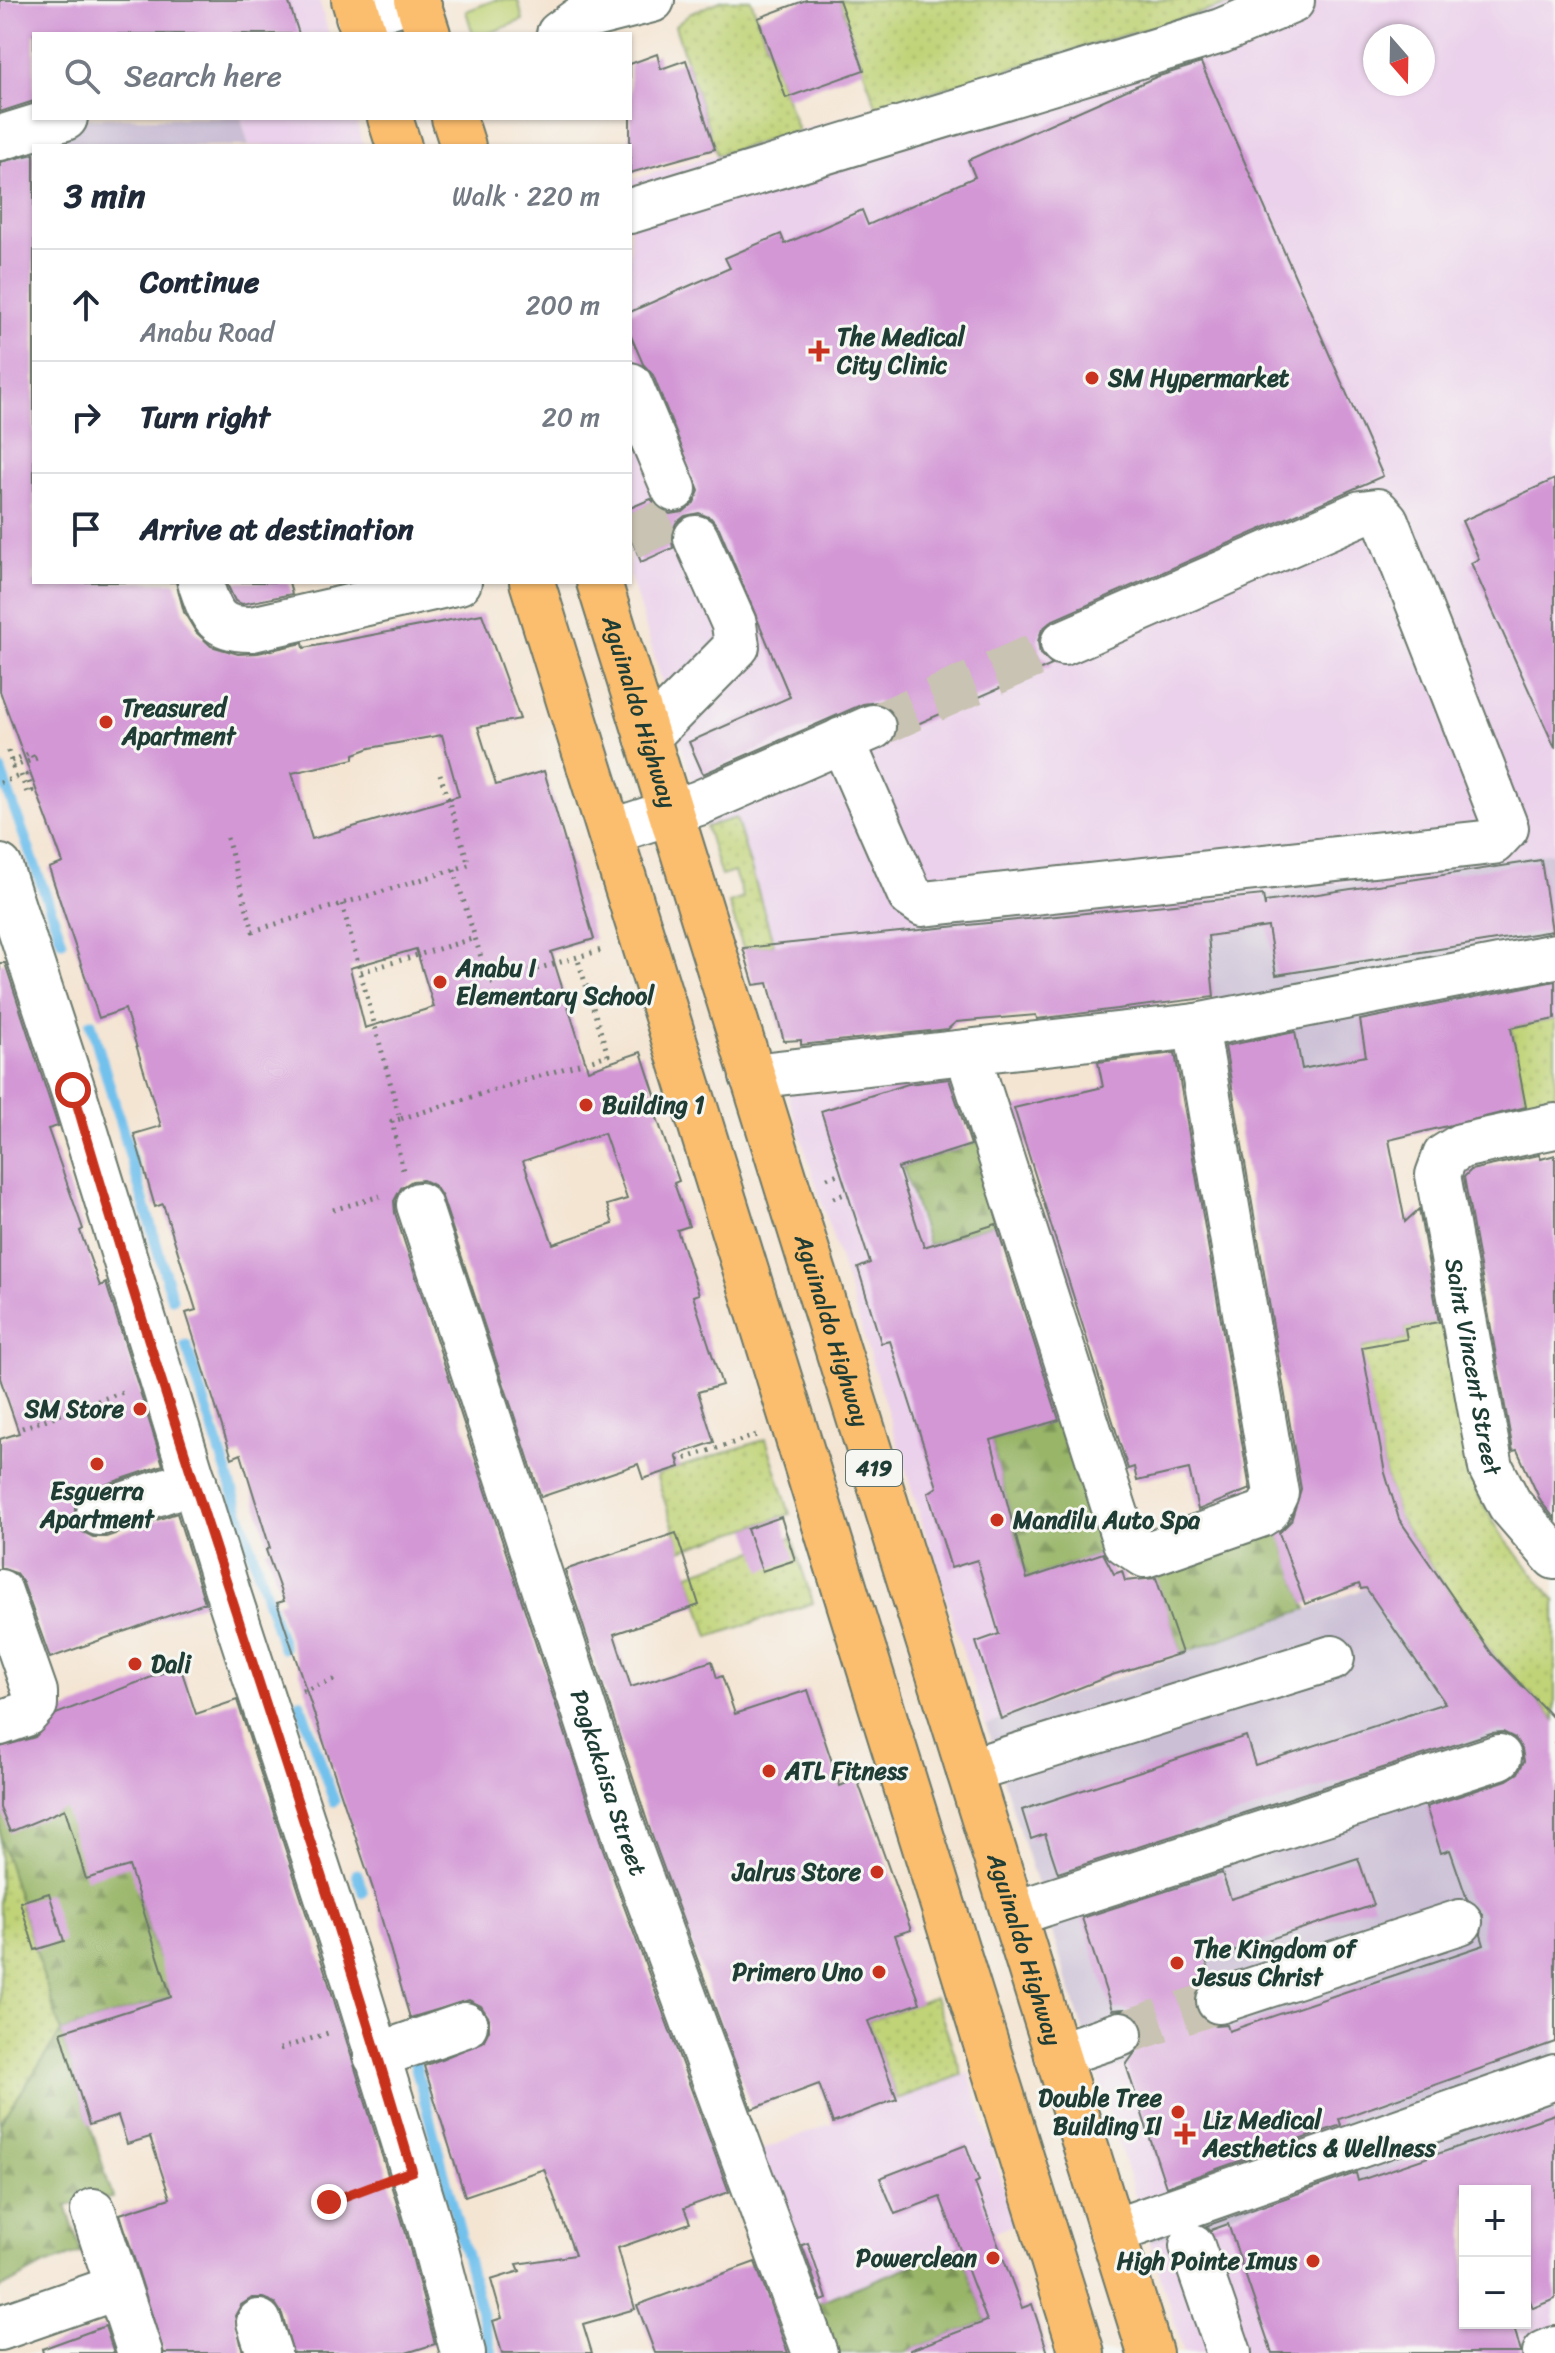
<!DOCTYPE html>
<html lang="en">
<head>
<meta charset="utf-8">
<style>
	body { margin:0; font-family:Sriracha,sans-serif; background:#f6f6f7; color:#1f2937 }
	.controls { position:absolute; right:24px; bottom:24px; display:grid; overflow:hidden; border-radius:0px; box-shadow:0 2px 6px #0004 }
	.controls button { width:72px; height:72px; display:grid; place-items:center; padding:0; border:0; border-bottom:2px solid #e0e1e3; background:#fff; color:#1f2937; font:40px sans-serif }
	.compass { position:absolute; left:1363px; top:24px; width:72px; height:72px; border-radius:50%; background:#fff; box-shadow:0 2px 6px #0004; rotate:160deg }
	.stop { position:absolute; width:24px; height:24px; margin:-18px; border:6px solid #c8321e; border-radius:50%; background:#fff }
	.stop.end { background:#c8321e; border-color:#fff; box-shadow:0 2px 8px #0008 }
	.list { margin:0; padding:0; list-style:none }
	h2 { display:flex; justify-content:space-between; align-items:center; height:104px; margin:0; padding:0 32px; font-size:34px }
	h2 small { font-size:26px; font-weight:400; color:#747a83 }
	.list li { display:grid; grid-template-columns:52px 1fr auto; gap:24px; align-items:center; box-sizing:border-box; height:112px; padding:0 32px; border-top:2px solid #e0e1e3 }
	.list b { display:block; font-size:30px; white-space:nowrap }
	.list p { margin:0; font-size:26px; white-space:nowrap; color:#747a83 }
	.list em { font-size:26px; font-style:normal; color:#747a83 }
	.icon { flex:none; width:44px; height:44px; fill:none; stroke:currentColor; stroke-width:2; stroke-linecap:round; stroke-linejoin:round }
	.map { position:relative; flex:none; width:1555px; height:2353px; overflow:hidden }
	.search { position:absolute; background:#fff; box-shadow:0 2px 6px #0004; left:32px; top:32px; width:600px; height:88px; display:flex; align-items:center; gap:20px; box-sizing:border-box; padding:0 28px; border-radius:0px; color:#747a83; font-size:30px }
	.panel { position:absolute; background:#fff; box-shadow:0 2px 6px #0004; left:32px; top:144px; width:600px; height:440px; border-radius:0px }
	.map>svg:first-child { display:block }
	.built { fill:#ebd1eb; fill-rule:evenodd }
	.industrial { fill:#cbbfd5 }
	.grass { fill:url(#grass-dots); stroke:#708856; stroke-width:2 }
	.forest { fill:url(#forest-firs); stroke:#5c794e; stroke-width:2 }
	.garden { fill:#c0d377; stroke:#708856; stroke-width:2 }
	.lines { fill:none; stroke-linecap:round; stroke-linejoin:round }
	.stream { stroke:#72c1ed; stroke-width:11 }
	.building { fill:#d397d5; fill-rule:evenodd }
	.minor-tunnel { stroke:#c9c3b3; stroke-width:44; stroke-dasharray:44 22; stroke-linecap:butt }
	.minor-casing { stroke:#6a786c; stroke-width:48 }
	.highway-casing { stroke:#6a786c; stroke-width:48 }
	.path { stroke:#6a786c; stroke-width:5; stroke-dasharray:2 6; stroke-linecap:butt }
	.minor { stroke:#fff; stroke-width:44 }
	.highway { stroke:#fbbd6e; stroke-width:44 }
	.route { stroke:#c8321e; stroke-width:10 }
	.poi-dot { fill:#c8321e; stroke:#f6f6f2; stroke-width:3 }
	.labels { text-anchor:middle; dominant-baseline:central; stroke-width:6; stroke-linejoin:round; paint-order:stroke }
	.shield { fill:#f6f6f2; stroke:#60746d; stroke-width:2 }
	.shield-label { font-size:22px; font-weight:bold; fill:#1f3d34 }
	.poi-label { font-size:24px; font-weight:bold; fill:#1f3d34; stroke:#f6f6f2; text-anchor:start }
	.street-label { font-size:24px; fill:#1f3d34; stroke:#f6f6f2 }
</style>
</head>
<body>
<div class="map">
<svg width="1555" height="2353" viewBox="0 0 1555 2353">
	<defs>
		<pattern id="grass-dots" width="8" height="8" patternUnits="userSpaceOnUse" patternTransform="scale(2)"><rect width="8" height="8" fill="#c0d377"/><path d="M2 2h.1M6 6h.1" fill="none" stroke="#a5b668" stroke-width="1.8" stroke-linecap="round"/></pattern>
		<pattern id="forest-firs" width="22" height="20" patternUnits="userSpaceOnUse" patternTransform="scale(2)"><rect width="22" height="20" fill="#98b568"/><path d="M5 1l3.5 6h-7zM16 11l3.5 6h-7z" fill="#7b9456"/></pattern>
	</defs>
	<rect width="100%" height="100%" fill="#f6f6f2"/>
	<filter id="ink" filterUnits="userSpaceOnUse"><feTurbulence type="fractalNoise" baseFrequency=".0125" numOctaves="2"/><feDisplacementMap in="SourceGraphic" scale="16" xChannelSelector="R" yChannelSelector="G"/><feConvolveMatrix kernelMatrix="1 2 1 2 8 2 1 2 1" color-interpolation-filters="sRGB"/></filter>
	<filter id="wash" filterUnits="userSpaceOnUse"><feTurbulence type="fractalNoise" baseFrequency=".006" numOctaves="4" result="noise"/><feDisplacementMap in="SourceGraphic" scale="32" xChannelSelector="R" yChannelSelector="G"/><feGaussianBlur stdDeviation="1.8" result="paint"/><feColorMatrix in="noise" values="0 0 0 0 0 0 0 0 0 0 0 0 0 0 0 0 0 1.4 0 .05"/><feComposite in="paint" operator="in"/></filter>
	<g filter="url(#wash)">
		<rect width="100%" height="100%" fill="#f4e5d3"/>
		<g class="built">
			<path d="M205,0H319L329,34H215Z"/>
			<path d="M1244,0H1555V852L1206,904L743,948L729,903L743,898L734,872L721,876L630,576V180ZM1375,36H1423V84H1375Z"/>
			<path d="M241,118H355L364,146H249Z"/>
			<path d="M873,1076L991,1440L1040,1628L1064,1694L986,1725L784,1083Z"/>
			<path d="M1192,2043L1234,2170L1137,2202L1097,2074Z"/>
			<path d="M969,2073L1015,2224L809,2306L755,2152Z"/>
			<path d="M1354,2169L1465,2323H1525V2251L1555,2240V2353H1184L1150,2243Z"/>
		</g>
		<g class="industrial">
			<path d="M0,0L34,34V118H241L249,146H34V347L0,279Z"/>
			<path d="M1555,852V1019L1226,1084L1218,1044L1206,904Z"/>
			<path d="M1431,1565L1492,1654L1555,1720V2240L1525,2191H1465L1399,2302L1354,2169L1150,2243L1137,2202L1234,2169L1192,2043L1097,2074L986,1725Z"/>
		</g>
		<g class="grass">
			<path d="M723,0H751L798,131L717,155L675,26L691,13Z"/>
			<path d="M839,0H1244L877,108Z"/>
			<path d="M736,818L774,945L743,948L729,903L743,898L734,872L721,876L706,827Z"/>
			<path d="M1555,1019V1108L1527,1114L1511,1028Z"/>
			<path d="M1444,1321L1472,1473L1480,1499L1503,1537L1555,1600V1720L1492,1654L1398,1517L1385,1473L1361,1348L1407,1339L1405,1328Z"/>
			<path d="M766,1439L790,1514L681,1550L656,1475Z"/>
			<path d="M792,1538L813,1603L709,1637L689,1574Z"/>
			<path d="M0,1838L61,2032L0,2124Z"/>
			<path d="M935,1997L962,2075L897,2099L868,2021Z"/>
		</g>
		<g class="forest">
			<path d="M981,1141L1007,1220L928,1245L903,1167Z"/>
			<path d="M1069,1417L1112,1550L1027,1579L991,1440Z"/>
			<path d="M1277,1526L1307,1609L1182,1653L1153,1571Z"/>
			<path d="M76,1763L155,1889L138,1895L157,1956L187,1992L61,2032L113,2198L66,2205L81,2252L42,2266L0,2289V2124L61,2032L0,1838V1801Z"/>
			<path d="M959,2247L987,2321L902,2353H826L809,2306Z"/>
		</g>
		<path class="garden" d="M495,0H518L523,20L487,34H473L466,11Z"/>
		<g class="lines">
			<g class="stream">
				<path d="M0,769L62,941"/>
				<path d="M91,1023L172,1298"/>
				<path d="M186,1345L283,1648"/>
				<path d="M300,1703L334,1801"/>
				<path d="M357,1874L363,1892"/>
				<path d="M414,2060L492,2353"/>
			</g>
		</g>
		<g id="blocks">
			<g class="building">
				<path d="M0,0H288L299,34H34V101L0,112Z"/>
				<path d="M806,0H839L864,70L786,98L758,18Z"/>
				<path d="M657,54L661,69L686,60L715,149L630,173V64Z"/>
				<path d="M1201,63L1383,476L1053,620L1042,629L1038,641L1040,654L1052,665L1034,673L897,733L896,718L888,707L877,702L863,704L703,774L689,742L790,697L719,528L711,518L699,513L685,516L676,523L671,535L673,548L641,562L630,536V508L651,499L660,509L670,514L683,512L694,503L699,491L653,375L643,364L630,334V312L730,268L725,258L781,234L785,244L862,210L868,225L975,177L968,160L1156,77Z"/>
				<path d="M34,154V582H176L184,612L196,632L211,646L238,654L258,653L303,643L304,648L482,614L520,719L478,727L496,785L544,771L594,939L551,952L588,1070L641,1052L661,1113L656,1115L679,1181L674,1183L689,1226L677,1230L699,1294L693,1296L722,1385L698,1392L714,1442L676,1455L680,1467L643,1479L638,1464L541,1497L442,1197L435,1186L423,1180L412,1181L401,1188L394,1201L395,1213L603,1849L729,2192L684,2208L690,2223L618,2248L635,2309L583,2324L592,2353H502L493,2321L502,2318L491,2280L520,2271L517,2264L575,2255L544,2169L465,2196L424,2066L483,2042L489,2030V2018L481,2006L469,2000L410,2018L373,1889L277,1603L284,1601L266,1550L270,1548L241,1454L232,1458L186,1313L196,1310L163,1204L155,1207L134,1134L161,1126L125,1009L99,1018L49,868L63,863L0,691V162ZM442,735L459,796L312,839L292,773L354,759V754L370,748ZM416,949L434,1007L365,1028L350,968ZM604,1133L627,1199L607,1205L613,1224L553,1244L523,1161Z"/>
				<path d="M1555,479V748L1471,563L1479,559L1462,521Z"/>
				<path d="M226,582H289L292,594L242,604L235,601Z"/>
				<path d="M1541,860L1552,931L1276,975L1268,927L1208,936L1214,997L1037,1019L1036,1015L956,1022L948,1029L801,1045V1040L784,1041L768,983L754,985L743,948L1263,895L1265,907V902Z"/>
				<path d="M0,963H5L58,1126L48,1129L83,1229L80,1231L100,1286L106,1283L163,1465L90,1490L80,1497L75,1507V1520L83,1532L93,1537H106L177,1513L205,1603L50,1658L23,1583L16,1573L0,1568V1439L19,1433L0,1378Z"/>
				<path d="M1555,981V1019L1511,1028L1526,1107L1389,1140L1405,1222L1419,1209L1439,1322L1405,1328L1407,1339L1362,1347L1385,1473L1399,1519L1492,1654L1555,1720V2042L1339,2119L1341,2125L1166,2187L1126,2065L1144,2040V2027L1136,2015L1124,2009L1112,2010L1082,1918L1222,1873L1231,1899L1358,1858L1374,1905L1206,1960L1211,1977L1201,1984L1195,1995L1196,2010L1203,2020L1215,2026L1227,2025L1229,2031L1484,1945L1481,1935L1483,1914L1467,1899L1450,1850L1441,1853L1426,1807L1507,1780L1518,1773L1524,1761L1522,1749L1515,1738L1503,1732L1491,1733L1058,1873L1045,1834L1031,1839L1022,1810L1162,1764L1246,1736L1255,1765L1445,1703L1366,1588L1361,1589L1359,1584L1305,1604L1279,1533L1291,1521L1301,1489L1225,1046L1295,1032L1302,1069L1366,1056L1360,1020Z"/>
				<path d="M1175,1053L1250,1489L1198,1510L1189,1469L1137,1481L1134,1467L1128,1469L1014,1108L1103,1087L1098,1062Z"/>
				<path d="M949,1079L971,1145L898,1168L924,1247L996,1224L1059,1420L991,1440L1027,1579L1103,1553L1114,1574L1122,1571L1125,1581L1156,1578L1182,1653L1112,1675L1001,1719L976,1642L999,1634L977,1560L951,1568L928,1493L937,1487L890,1341L881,1343L858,1268L870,1263L821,1111L908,1084Z"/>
				<path d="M1539,1155L1541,1159L1555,1155V1519L1541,1502L1517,1450L1513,1451L1464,1177L1471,1170Z"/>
				<path d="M781,1517L795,1560L762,1571L747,1529Z"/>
				<path d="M676,1533L699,1605L614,1634L631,1687L712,1661L717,1678L722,1676L735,1714L808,1690L840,1786L857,1779L911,1930L895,1935L920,2003L868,2021L897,2099L833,2123L819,2084L752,2109L651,1833L565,1570Z"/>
				<path d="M180,1666L196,1714L237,1700L330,1987L405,2230L435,2344L406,2353H293L282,2314L275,2303L263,2298H252L241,2305L235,2316L243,2353H164L120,2214L170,2198L150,2137L127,2144L118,2116L89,2125L61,2032L171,1997L129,1866L86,1879L65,1809L10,1832L0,1808V1747L35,1737L56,1714Z"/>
				<path d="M49,1893L64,1941L35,1950L20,1902Z"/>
				<path d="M1555,2114V2299L1533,2308L1525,2288V2191H1465V2323H1513L1521,2353H1272L1228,2224L1211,2230L1206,2226L1356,2173L1358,2181Z"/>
				<path d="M966,2145L979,2181L975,2183L1022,2308L1032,2304L1048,2353H910V2350L987,2321L940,2197L895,2214L880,2178Z"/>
				<path d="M808,2243L827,2299L822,2301L802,2245Z"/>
				<path d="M755,2262L788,2353H655L637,2305Z"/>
				<path d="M105,2326L114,2353H43L42,2349Z"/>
			</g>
		</g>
	</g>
	<g filter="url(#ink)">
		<use href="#blocks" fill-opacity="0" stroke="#6a786c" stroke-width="2"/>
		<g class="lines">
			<g class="minor-tunnel">
				<path d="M630,537L685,513"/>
				<path d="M873,727L1063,643"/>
				<path d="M1120,2034L1219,2001"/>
			</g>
			<defs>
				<g id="minor">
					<path d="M593,15L652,0"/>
					<path d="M358,16L409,0"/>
					<path d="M559,34L578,20"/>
					<path d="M0,138L65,118"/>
					<path d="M630,211L1221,31L1292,1"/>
					<path d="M630,385L674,489"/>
					<path d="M200,582C211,614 214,630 252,629L459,582"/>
					<path d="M647,737L737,646L734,624L696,538"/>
					<path d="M842,740L910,895L923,904L1493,842L1506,828L1386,521L1377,511L1361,513L1063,643"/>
					<path d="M610,832L699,803L873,727"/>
					<path d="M0,867L73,1090L229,1596L354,1979L429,2223L463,2353"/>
					<path d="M967,1052L1125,1542L1145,1555L1260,1515L1268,1510L1276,1493L1196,1026"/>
					<path d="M752,1076L1196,1026L1555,956"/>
					<path id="s1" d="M1555,1126L1461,1146L1445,1156L1438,1175L1491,1468L1510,1505L1555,1557"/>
					<path id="s2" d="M419,1205L627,1841L815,2353"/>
					<path d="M99,1513L194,1481"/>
					<path d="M0,1592L35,1692V1704L26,1714L0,1723"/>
					<path d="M969,1771L1332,1658"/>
					<path d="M1013,1914L1499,1757"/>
					<path d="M1219,2001L1460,1922"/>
					<path d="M1057,2055L1120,2034"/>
					<path d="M376,2056L465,2025"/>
					<path d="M93,2211L140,2353"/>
					<path d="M1112,2232L1555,2077"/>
					<path d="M1192,2246L1229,2353"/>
					<path d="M259,2322L269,2353"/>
					<path d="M0,2328L118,2287"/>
					<path d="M1545,2353L1555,2349"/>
				</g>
				<g id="highway">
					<path d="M354,0L364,34"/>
					<path d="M417,0L428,34"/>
					<path d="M390,118L399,146"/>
					<path d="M454,118L463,146"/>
					<path d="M532,582L1082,2353"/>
					<path id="s3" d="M599,582L1150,2353"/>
				</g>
			</defs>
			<use href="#minor" class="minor-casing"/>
			<use href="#highway" class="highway-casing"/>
			<g class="path">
				<path d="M8,751L13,767L37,758"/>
				<path d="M11,761L31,753L33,757L36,756"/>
				<path d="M21,775L27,793L32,791L27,775L30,774"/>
				<path d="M0,783L22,775"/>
				<path d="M227,838L253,931L469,865L440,774"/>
				<path d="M454,870L489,983L605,949"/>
				<path d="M342,904L400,1119L608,1055L577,957"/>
				<path d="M361,972L475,938"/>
				<path d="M400,1119L392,1121L403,1171"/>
				<path d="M827,1178L841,1173"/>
				<path d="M833,1198L847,1193"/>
				<path d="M333,1210L380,1196"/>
				<path d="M22,1428L123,1392"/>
				<path d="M678,1461L757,1435"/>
				<path d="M302,1691L335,1679"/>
				<path d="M280,2049L331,2032"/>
				<path d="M329,2202L377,2185"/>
			</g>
			<use href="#minor" class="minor"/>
			<use href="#highway" class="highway"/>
		</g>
	</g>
	<g class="lines" filter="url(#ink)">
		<path class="route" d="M73,1090C178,1453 306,1809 412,2171L329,2202"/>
	</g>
	<g class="poi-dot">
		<path d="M815 339h8v8h8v8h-8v8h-8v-8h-8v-8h8z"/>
		<circle cx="1092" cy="378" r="8"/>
		<circle cx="106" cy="722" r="8"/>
		<circle cx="440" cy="982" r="8"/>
		<circle cx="586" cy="1105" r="8"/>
		<circle cx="140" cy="1409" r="8"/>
		<circle cx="97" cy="1464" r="8"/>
		<circle cx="997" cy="1520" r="8"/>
		<circle cx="135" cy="1664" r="8"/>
		<circle cx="769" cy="1771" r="8"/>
		<circle cx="877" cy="1872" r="8"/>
		<circle cx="1177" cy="1963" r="8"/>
		<circle cx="879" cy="1972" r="8"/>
		<circle cx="1178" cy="2112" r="8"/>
		<path d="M1181 2122h8v8h8v8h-8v8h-8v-8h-8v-8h8z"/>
		<circle cx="993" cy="2258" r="8"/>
		<circle cx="1313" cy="2261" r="8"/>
	</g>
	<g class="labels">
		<rect class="shield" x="846" y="1450" width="56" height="36" rx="6"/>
		<g class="shield-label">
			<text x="874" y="1468">419</text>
		</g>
		<g class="poi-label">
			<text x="837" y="337">The Medical<tspan x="837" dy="28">City Clinic</tspan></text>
			<text x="1108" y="378">SM Hypermarket</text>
			<text x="122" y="708">Treasured<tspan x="122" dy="28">Apartment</tspan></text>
			<text x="456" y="968">Anabu I<tspan x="456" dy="28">Elementary School</tspan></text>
			<text x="602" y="1105">Building 1</text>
			<text x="124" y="1409" text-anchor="end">SM Store</text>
			<text x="97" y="1491" text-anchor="middle">Esguerra<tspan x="97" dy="28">Apartment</tspan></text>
			<text x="1013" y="1520">Mandilu Auto Spa</text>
			<text x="151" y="1664">Dali</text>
			<text x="785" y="1771">ATL Fitness</text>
			<text x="861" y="1872" text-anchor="end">Jalrus Store</text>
			<text x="1193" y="1949">The Kingdom of<tspan x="1193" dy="28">Jesus Christ</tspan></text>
			<text x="863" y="1972" text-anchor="end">Primero Uno</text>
			<text x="1162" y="2098" text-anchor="end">Double Tree<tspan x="1162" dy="28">Building II</tspan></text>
			<text x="1203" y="2120">Liz Medical<tspan x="1203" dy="28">Aesthetics &amp; Wellness</tspan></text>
			<text x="977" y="2258" text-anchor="end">Powerclean</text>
			<text x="1297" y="2261" text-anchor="end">High Pointe Imus</text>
		</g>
		<g class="street-label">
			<text stroke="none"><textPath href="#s3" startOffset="136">Aguinaldo Highway</textPath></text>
			<text stroke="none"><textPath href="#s3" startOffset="784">Aguinaldo Highway</textPath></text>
			<text stroke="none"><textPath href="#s1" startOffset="330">Saint Vincent Street</textPath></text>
			<text stroke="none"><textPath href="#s2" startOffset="608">Pagkakaisa Street</textPath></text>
			<text stroke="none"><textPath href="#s3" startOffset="1432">Aguinaldo Highway</textPath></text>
		</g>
	</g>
</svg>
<div class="controls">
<button>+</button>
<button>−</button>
</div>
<svg class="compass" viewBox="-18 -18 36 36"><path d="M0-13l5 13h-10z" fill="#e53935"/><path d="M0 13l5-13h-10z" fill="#747a83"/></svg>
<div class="stop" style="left:73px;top:1090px"></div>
<div class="stop end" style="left:329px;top:2202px"></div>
<div class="search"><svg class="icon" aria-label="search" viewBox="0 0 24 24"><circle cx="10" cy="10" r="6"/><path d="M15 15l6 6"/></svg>Search here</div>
<section class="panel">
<h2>3 min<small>Walk · 220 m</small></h2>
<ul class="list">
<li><svg class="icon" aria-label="ahead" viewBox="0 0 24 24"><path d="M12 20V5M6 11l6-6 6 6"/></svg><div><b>Continue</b><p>Anabu Road</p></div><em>200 m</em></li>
<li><svg class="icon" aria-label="right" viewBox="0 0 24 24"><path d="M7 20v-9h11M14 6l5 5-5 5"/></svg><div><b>Turn right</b></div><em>20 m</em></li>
<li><svg class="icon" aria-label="arrive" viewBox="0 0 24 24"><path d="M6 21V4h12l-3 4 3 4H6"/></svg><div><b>Arrive at destination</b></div></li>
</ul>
</section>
</div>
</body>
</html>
